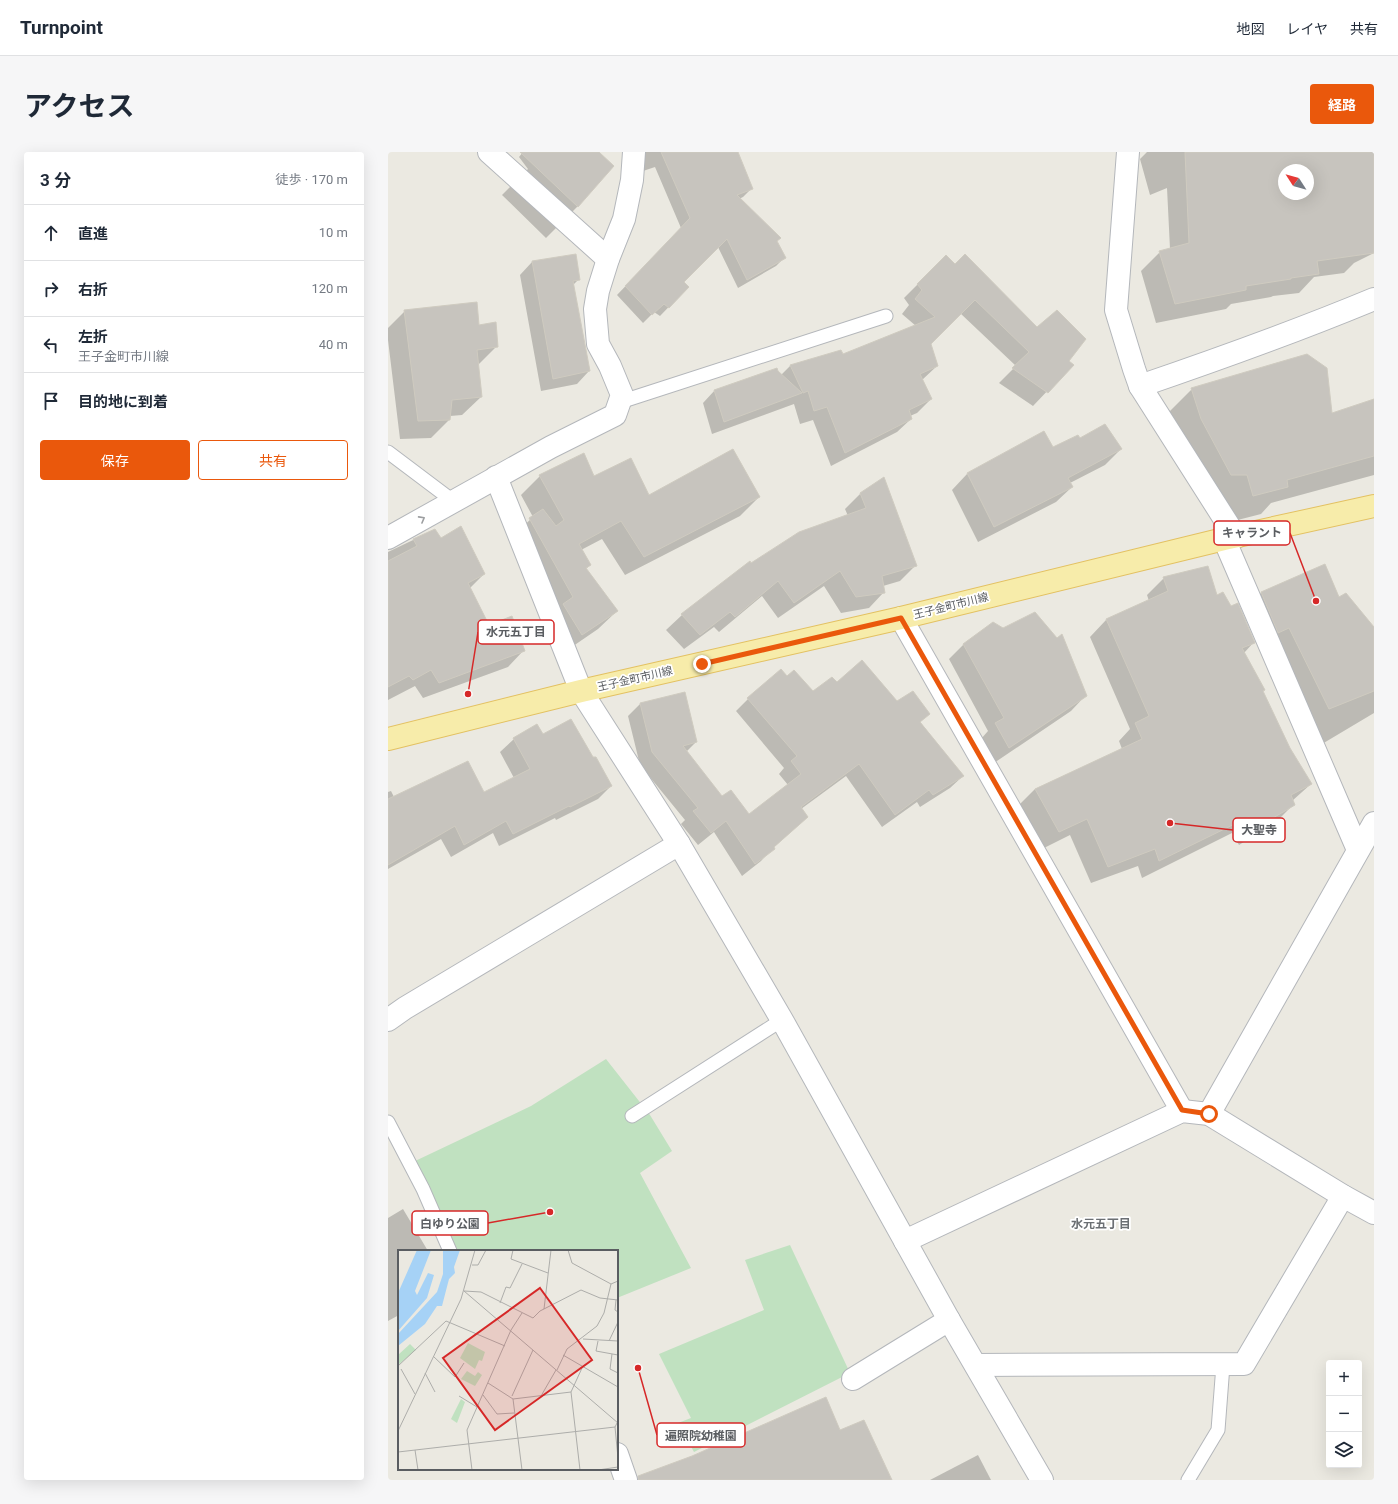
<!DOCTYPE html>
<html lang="ja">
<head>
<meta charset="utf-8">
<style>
	body { margin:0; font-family:Roboto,"Noto Sans JP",sans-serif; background:#f6f6f7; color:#1f2937 }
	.controls { position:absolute; right:12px; bottom:12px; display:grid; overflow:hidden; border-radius:4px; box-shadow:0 4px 16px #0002 }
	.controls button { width:36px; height:36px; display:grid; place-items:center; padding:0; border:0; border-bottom:1px solid #e0e1e3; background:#fff; color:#1f2937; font:20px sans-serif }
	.compass { position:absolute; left:890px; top:12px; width:36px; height:36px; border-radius:50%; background:#fff; box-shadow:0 4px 16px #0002; rotate:306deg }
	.stop { position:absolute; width:12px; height:12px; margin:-9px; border:3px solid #ea580c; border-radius:50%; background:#fff }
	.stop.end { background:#ea580c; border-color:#fff; box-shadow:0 1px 4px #0008 }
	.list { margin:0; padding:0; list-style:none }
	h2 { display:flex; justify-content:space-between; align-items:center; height:52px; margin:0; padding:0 16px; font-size:17px }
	h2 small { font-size:13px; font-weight:400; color:#747a83 }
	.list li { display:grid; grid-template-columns:26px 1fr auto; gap:12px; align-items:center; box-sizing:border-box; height:56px; padding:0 16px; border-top:1px solid #e0e1e3 }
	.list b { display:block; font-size:15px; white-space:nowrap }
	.list p { margin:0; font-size:13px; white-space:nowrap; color:#747a83 }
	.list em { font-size:13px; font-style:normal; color:#747a83 }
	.actions { display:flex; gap:8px; padding:12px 16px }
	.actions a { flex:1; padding:9px 0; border:1px solid #ea580c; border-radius:4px; text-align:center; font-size:14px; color:#ea580c }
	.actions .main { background:#ea580c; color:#fff }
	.icon { flex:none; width:22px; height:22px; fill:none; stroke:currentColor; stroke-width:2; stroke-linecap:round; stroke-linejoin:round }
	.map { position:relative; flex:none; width:986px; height:1328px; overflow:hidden; border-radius:4px }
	header { display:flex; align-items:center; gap:24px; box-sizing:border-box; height:56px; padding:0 20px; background:#fff; border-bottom:1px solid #e0e1e3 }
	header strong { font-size:19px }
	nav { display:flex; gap:22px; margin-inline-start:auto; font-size:14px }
	.intro { display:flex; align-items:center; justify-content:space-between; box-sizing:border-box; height:96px; padding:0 24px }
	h1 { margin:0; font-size:28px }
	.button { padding:10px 18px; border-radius:4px; background:#ea580c; color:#fff; font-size:14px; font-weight:700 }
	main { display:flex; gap:24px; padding:0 24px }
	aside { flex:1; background:#fff; border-radius:4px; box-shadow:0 4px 16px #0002 }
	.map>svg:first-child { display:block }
	.green { fill:#c0e1c0 }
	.shadow { fill:#0003; fill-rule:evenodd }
	.building { fill:#c7c4be; stroke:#cfcbc0; fill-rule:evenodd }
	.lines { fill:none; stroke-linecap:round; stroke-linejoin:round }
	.service-casing { stroke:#b4b7bb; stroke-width:15 }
	.minor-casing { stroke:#b4b7bb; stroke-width:24 }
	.tertiary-casing { stroke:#b4b7bb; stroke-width:24 }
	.primary-casing { stroke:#e3c162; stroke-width:24 }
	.service { stroke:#fff; stroke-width:13 }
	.minor { stroke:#fff; stroke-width:22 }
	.tertiary { stroke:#fff; stroke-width:22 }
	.primary { stroke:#f7ecaa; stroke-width:22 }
	.oneway { stroke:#9c9ea0 }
	.route { stroke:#ea580c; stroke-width:5 }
	.labels { text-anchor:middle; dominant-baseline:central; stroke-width:3.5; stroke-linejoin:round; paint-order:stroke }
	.street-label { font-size:11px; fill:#5a5d61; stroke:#fff }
	.neighbourhood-label { font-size:12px; font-weight:bold; fill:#6b6f73; stroke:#fff }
	.inset-road { fill:none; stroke:#adadaa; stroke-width:1 }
	.view { fill:#d62828; fill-opacity:0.15; stroke:#d62828; stroke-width:2 }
	.inset-edge { fill:none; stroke:#5a5d61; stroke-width:2 }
	.leader { fill:none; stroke:#d62828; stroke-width:1.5 }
	.callout-dot { fill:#d62828; stroke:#fff; stroke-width:1.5 }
	.callout { fill:#fff; stroke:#d62828; stroke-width:1.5 }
	.callout-label { font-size:12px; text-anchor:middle; font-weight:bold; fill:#5a5d61 }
</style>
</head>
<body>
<header>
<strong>Turnpoint</strong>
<nav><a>地図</a><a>レイヤ</a><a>共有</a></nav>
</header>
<div class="intro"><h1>アクセス</h1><a class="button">経路</a></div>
<main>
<aside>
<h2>3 分<small>徒歩 · 170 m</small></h2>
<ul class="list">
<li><svg class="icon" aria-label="ahead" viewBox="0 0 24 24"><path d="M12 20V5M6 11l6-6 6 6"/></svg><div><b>直進</b></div><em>10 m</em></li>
<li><svg class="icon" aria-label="right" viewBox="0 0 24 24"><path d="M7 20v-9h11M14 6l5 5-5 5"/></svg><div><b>右折</b></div><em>120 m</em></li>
<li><svg class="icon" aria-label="left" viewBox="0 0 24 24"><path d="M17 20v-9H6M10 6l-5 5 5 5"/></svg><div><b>左折</b><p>王子金町市川線</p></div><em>40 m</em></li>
<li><svg class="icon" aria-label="arrive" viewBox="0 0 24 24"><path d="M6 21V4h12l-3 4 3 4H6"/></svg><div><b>目的地に到着</b></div></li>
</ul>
<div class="actions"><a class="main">保存</a><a>共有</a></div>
</aside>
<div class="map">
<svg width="986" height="1328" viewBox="0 0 986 1328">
	<rect width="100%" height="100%" fill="#ebe9e1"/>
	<g class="green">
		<path d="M218,907L262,963L284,999L252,1021L303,1116L229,1146V1099H70L25,1010L143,954Z"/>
		<path d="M402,1093L462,1221L306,1300L290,1271L303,1266L271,1202L376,1158L357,1108Z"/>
	</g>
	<g class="shadow">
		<path d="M135,0H209L224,15L189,55L158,86L114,43L140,17L131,5Z"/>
		<path d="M252,0H349L364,36L355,45L351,47L388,89L397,105L388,114L350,136L330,95L295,130L300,135L272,164L266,160L255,171L229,143L293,76L267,15L255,19Z"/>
		<path d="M759,0H986V101L966,111L956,121L926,125L911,141L885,144L883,145L843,152L838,157L768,171L753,119L772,100L782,97L779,36L762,43L752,7ZM896,18H920V42H896Z"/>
		<path d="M188,104L191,127L185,133L201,219L189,232L153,239L132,123L144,110Z"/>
		<path d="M558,104L567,114L684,213L645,254L611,231L628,214L572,161L542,192L549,214L534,228L543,247L529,261L522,264L523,267L509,280L443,314L425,268L412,272L406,252L324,282L315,251L327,238L393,223L402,214L452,199L454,204L528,174L514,162L521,153L516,146Z"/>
		<path d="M17,159L90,174L109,194L90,213L93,245L74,263L62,264L61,268L43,286L12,287L0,188V176Z"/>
		<path d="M804,237L943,262L986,251V323L883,351L873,362L838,371L777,264Z"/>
		<path d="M656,280L664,297L691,287L733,297L717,313L682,331L684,335L668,350L590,390L564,338L579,322Z"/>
		<path d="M152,324L205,325L260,344L371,345L352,364L237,423L214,387L193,398L202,413L198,417L229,459L210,477L175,501L123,386L145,365L133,343Z"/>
		<path d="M473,341L528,413L512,429L495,434L496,440L481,456L453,461L436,434L390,466L374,444L331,480L326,475L296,497L278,478L294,463L363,412L460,364L457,357Z"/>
		<path d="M46,378L53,387L96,422L82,436L101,474L136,498L120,515L35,546L27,534L0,548V400Z"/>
		<path d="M937,413L951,446L986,476V561L934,592L857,457L873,441Z"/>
		<path d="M776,426L829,444L866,490L856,501L901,596L923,632L904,649L906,652L889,669L851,693L844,681L754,726L750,714L703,731L682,683L654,697L630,654L647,637L734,597L731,589L742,577L702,485L718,468L761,449L759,443Z"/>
		<path d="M576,492L698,543L683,559L606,611L593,587L600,579L561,507Z"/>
		<path d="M399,525L425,541L449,532L540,562L532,570L575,624L562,636L532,655L529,650L494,675L458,624L413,657L419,665L385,696L373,709L354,724L326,680L310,693L293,672L297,668L252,613L240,564L252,552L296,541L308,590L298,600L334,646L361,664L400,633L391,622L396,616L348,559L360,547Z"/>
		<path d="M155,584L205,606L223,634L210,647L168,668L167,666L111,694L105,681L63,705L53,687L0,717V640L3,639L6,645L96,641L126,626L112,600L126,587Z"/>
		<path d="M15,1057L40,1099H11V1163L0,1169V1066Z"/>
		<path d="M590,1303L603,1328H542Z"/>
	</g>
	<g class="building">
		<path d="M132,0H211L226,14L190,55Z"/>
		<path d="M273,0H350L365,37L349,43L393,86L389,89L398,106L359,128L339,87L296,130L301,135L281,156L276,152L264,163L237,134L302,66Z"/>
		<path d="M797,0H986V101L929,109L931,122L903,126V127L858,134V138L787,152L771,99L801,91ZM896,18H920V42H896Z"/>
		<path d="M188,102L192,128L185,129L202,219L165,227L144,109Z"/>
		<path d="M577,102L649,175L669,158L698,187L681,209L686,213L660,241L624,216L641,200L587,148L543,192L550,214L532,222L544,247L521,258L524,267L457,301L439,255L426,259L420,239L415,241L402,213L453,198L455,202L547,165L527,147L534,138L529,132L558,103L567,112Z"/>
		<path d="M89,150L91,173L108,170L110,195L89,198L94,245L64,248L62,268L30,269L16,158Z"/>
		<path d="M919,202L939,216L944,261L986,247V304L899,328L900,335L865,344L859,323H843L813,267L803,236Z"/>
		<path d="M389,216L390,219L414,241L336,270L326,238Z"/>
		<path d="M717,272L734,297L680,326L685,335L606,375L579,321L656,279L665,295L690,283L692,286Z"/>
		<path d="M345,297L372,345L256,405L233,369L191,392L203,413L198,416L230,459L194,483L175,452L185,445L141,366L155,357L168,374L176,368L151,323L196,301L206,324L243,306L261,343Z"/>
		<path d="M496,325L529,414L494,424L497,441L468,445L452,419L406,451L390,429L347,465L342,460L312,483L293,462L362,409L363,411L411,380L478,356L472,341Z"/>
		<path d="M73,374L97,422L80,431L101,473L124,464L137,499L51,531L43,518L25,528L21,524L0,535V409L29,394L25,387L47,377L53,386Z"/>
		<path d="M937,412L951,445L958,441L986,475V539L941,557L901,476L890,481L873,440Z"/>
		<path d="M820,414L829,443L835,440L843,454L850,451L867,491L854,496L877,538L875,539L902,596L924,632L903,643L907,653L868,676L861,665L771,709L767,697L720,715L699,667L671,680L647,637L754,587L747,571L761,564L718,467L780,439L775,425Z"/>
		<path d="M647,460L669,486L674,482L699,544L621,596L607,571L616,566L575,492L605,470L615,476Z"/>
		<path d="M474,508L509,549L525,539L542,562L532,570L576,624L545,643L541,638L507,663L471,612L413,655L420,665L386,695L387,697L367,712L338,669L323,681L305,659L310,656L264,600L252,551L297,540L309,590L295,594L334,644L343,638L361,662L413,622L403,609L409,604L359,546L393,517L399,524L406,518L425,539L444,525L449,530Z"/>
		<path d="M183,567L205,605H208L224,634L182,655L181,654L125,682L118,669L76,693L67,674L0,713V647L80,609L96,640L142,617L125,586L149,572L155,582Z"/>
		<path d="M438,1245L452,1278L476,1268L504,1328H250V1324L304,1304Z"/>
	</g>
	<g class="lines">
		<defs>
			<g id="service">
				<path d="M232,250L498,164"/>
				<path d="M0,300L65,349"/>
				<path d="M244,964L394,868"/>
				<path d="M0,970L35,1037L62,1099"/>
				<path d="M800,1328L830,1278L835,1213"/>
			</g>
			<g id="minor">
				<path d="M101,0L220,107"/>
				<path d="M752,234C831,207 909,179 986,147"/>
				<path d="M108,325L193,539"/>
				<path d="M0,386L163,295L227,263L234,243L222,214L210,192L207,157L210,139L220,107L236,67L244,28L246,0"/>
				<path d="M836,387L970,698"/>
				<path d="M513,466L794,959"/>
				<path d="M0,868L17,856L291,692"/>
				<path d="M821,962L986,671"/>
				<path d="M517,1089L794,959L821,962L955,1044L986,1061"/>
				<path d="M588,1213L856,1212L955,1044"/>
				<path d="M465,1227L561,1168"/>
				<path d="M229,1302L238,1328"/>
			</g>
			<g id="tertiary">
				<path d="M740,0L728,158L746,217L752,234L848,385"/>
				<path d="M193,539L291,692L394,868L561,1168L654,1328"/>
			</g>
			<path id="primary" d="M0,587L193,539L513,466L836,387L986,354"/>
		</defs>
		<use href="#service" class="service-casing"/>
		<use href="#minor" class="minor-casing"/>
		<use href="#tertiary" class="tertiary-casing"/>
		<use href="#primary" class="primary-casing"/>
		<use href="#service" class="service"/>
		<use href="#minor" class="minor"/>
		<use href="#tertiary" class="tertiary"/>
		<use href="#primary" class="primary"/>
	</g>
	<defs><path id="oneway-chevron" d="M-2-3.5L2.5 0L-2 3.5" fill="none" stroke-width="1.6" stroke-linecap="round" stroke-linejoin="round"/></defs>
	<use class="oneway" href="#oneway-chevron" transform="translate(34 367) rotate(-29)"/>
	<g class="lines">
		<path class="route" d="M314,512L513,466L794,958L821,962"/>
	</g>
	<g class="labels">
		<g class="street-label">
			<text transform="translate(563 454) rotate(-14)">王子金町市川線</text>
			<text transform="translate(247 527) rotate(-13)">王子金町市川線</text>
		</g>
		<g class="neighbourhood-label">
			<text x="713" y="1072">水元五丁目</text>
		</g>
	</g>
	<g transform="translate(10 1098)">
		<rect width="220" height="220" fill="#ebe9e1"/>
		<path d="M70,93L87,102L84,111L81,110L77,119L62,108ZM12,94L18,100L0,115V105ZM69,121L77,126L80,122L84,125L77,136L63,129ZM63,149L67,152L59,173L53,169Z" fill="#c0e1c0"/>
		<path d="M19,0H33L17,41L19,45L30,23L36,25L29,48L0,81V43ZM45,0H62L56,17L57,23L51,29L44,56H39L27,74L0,96V84L39,42L45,24Z" fill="#a6d2f6"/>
		<path class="inset-road" d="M115,0L113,9L150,23M170,0L174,13L213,34L220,31M74,15H80L88,0M66,41L83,42L135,68L142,61L183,40L202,48L220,50M66,41L220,173M218,50L217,60L220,62M102,53L108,37L112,38L124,14M146,59L153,0M185,89L220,91M200,91L198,101L220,105M211,91L220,72M214,104L212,119L220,123M165,105L220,137M35,106L57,127L66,113M0,116L48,71L107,96M3,119L17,144M159,120L169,99L199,76L206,63L213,34M27,123L37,142M90,133L115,149L124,220M85,145L99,164L116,163M61,146L79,157M114,146L135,100M143,146L158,120M115,149L173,142M217,177L220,208M0,181L63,49L77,0M17,200L20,220M0,202L217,177L220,171M74,220L69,180L113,80L124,63M182,220L173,142L184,118M200,220L220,217"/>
		<path class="view" d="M142,38L194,110L97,180L45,108Z"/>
		<rect width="220" height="220" class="inset-edge"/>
	</g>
	<path class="leader" d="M928 449L902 381M80 542L90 480M782 671L845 678M162 1060L100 1071M250 1216L269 1283"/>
	<g class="callout-dot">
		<circle cx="928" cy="449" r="4"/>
		<circle cx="80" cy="542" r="4"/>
		<circle cx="782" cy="671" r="4"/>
		<circle cx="162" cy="1060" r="4"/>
		<circle cx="250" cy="1216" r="4"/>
	</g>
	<g class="callout">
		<rect x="826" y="369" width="76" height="24" rx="4"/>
		<rect x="90" y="468" width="76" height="24" rx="4"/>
		<rect x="845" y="666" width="52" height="24" rx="4"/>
		<rect x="24" y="1059" width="76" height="24" rx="4"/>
		<rect x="269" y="1271" width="88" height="24" rx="4"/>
	</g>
	<g class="callout-label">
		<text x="864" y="385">キャラント</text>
		<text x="128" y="484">水元五丁目</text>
		<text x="871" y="682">大聖寺</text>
		<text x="62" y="1076">白ゆり公園</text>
		<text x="313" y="1288">遍照院幼稚園</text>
	</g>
</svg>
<div class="controls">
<button>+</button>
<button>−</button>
<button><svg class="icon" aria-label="layers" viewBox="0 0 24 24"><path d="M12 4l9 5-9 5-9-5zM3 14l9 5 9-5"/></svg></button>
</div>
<svg class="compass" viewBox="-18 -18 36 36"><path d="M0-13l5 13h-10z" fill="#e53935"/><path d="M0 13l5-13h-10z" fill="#747a83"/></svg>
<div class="stop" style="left:821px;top:962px"></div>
<div class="stop end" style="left:314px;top:512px"></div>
</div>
</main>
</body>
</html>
